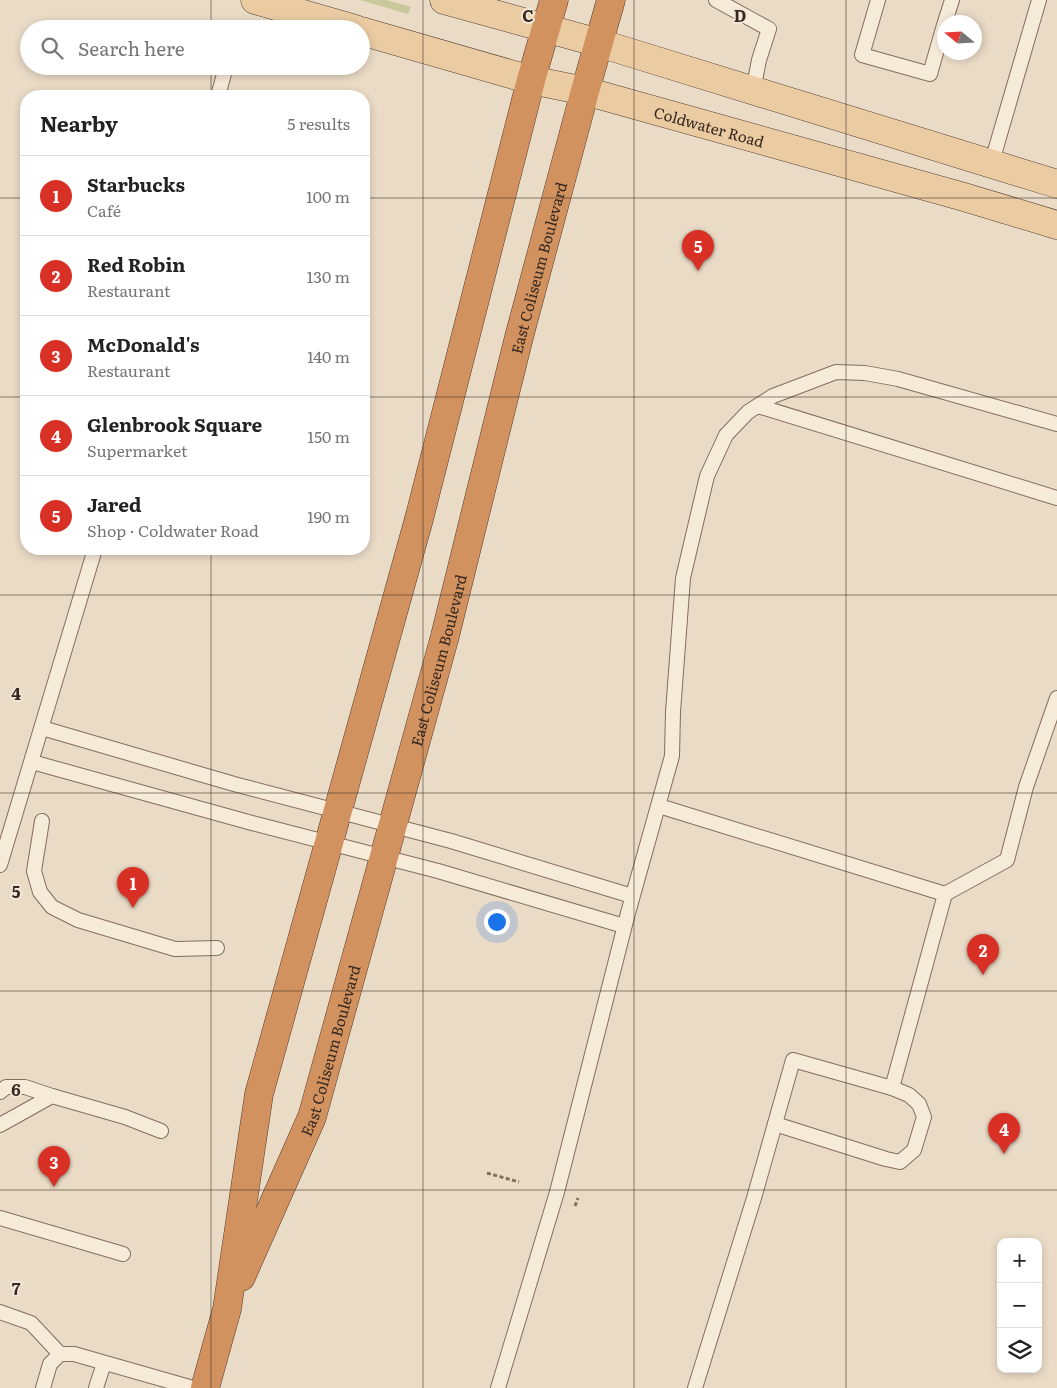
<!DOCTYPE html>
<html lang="en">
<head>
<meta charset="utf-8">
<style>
	body { margin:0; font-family:Literata,serif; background:#f2f2f2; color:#222 }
	.controls { position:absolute; right:15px; bottom:15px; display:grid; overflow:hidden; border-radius:10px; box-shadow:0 2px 8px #0003 }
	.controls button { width:45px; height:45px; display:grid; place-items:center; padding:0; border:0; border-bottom:1px solid #e0e0e0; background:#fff; color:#222; font:25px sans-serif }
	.compass { position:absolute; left:937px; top:15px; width:45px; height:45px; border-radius:50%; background:#fff; box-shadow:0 2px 8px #0003; rotate:288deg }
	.you { position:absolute; left:496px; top:921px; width:18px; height:18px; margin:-12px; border:4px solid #fff; border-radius:50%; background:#1a73e8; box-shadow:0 0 0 8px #1a73e833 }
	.badge { display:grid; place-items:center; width:32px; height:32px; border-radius:50%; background:#d93025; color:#fff; font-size:16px; font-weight:700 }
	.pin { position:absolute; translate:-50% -41px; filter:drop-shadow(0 1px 2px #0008) }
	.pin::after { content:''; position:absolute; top:26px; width:18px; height:15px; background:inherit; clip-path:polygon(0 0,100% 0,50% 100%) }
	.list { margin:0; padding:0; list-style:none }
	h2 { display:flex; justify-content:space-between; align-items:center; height:65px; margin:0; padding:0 20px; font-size:21px }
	h2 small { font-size:16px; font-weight:400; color:#767676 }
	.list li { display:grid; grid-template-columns:32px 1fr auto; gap:15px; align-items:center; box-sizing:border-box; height:80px; padding:0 20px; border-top:1px solid #e0e0e0 }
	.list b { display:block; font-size:19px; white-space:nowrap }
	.list p { margin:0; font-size:16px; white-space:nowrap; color:#767676 }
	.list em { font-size:16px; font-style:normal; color:#767676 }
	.icon { flex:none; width:28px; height:28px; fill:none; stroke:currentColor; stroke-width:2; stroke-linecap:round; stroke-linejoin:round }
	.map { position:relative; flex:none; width:1057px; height:1388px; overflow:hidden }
	.search { position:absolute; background:#fff; box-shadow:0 2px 8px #0003; left:20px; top:20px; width:350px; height:55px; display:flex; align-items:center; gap:12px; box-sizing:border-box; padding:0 18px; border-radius:28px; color:#767676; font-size:19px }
	.panel { position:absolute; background:#fff; box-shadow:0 2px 8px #0003; left:20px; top:90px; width:350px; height:465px; border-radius:20px }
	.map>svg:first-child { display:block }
	.green { fill:#c8c89b }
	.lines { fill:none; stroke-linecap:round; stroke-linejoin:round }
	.lane-casing { stroke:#846e5d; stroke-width:16 }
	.primary-casing { stroke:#533d31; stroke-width:29 }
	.highway-casing { stroke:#533d31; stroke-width:29 }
	.path { stroke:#846e5d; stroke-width:3; stroke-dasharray:4 2.5; stroke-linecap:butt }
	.lane { stroke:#f6ead9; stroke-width:14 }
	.primary { stroke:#eacba2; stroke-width:28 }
	.highway { stroke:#d2925f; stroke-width:28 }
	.grid { fill:none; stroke:#362820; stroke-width:1; stroke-opacity:0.55 }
	.labels { text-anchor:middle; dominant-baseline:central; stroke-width:4; stroke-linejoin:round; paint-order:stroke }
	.street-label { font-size:15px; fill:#362820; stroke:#f3e7d5 }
	.grid-label { font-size:16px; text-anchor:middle; font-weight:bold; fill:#362820; stroke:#f3e7d5; stroke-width:4; stroke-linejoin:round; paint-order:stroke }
</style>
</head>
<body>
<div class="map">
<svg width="1057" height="1388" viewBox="0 0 1057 1388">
	<rect width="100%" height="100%" fill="#eadbc6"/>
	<path class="green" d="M360,0H386L411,7L408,14Z"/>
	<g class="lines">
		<defs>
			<g id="lane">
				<path d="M716,0L769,29L759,60L753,91"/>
				<path d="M878,0L862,55L930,74L944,25"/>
				<path d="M945,22L952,0"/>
				<path d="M218,96L224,74"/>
				<path d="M991,165L1039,0"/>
				<path d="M758,406L1057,498"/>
				<path d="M42,728L234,784L451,841L632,896"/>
				<path d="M32,762L252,823L438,871L624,926"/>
				<path d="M659,806L945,894L892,1088L793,1060L754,1198L695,1388"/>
				<path d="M42,821L34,871L40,892L52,907L78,920L175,949L217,948"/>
				<path d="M0,865L95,549"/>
				<path d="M945,894L1007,860L1026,787L1057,698"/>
				<path d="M0,1092L6,1087H25L52,1096"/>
				<path d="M775,1124L886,1159L900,1162L914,1150L924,1117L919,1104L909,1095L892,1088"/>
				<path d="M0,1125L52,1096L125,1117L161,1131"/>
				<path d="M0,1218L123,1254"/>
				<path d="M0,1312L31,1323L60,1354"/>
				<path d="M43,1388L50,1364L60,1354H74L193,1388"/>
				<path d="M96,1388L104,1363"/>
				<path d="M498,1388L557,1192L628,913L672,756L673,712L683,578L707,476L726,435L748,412L773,396L836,372L865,373L898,379L1057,424"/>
			</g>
			<g id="primary">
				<path d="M255,0L355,29"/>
				<path d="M444,0L599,43L1057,184"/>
				<path id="s1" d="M361,31L531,80L585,91L964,197L1057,225"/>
			</g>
			<g id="highway">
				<path id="s2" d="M241,1277L312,1117L445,636L519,337L585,91L611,0"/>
				<path d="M205,1388L227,1309L259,1094L419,519L531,80L554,0"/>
			</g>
		</defs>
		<use href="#lane" class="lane-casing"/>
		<use href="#primary" class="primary-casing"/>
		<use href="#highway" class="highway-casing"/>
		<g class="path">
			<path d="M487,1173L519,1182"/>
			<path d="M575,1206L578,1198"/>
		</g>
		<use href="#lane" class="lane"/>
		<use href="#primary" class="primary"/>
		<use href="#highway" class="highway"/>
	</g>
	<path class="grid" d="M211,0V29M423,0V1388M634,0V1388M846,0V1388M211,66V96M0,198H26M364,198H1057M0,397H26M364,397H1057M211,549V1388M0,595H1057M0,793H1057M0,991H1057M0,1190H1057"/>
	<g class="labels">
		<g class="street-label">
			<text stroke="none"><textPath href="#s1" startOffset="361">Coldwater Road</textPath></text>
			<text stroke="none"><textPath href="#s2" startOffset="1054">East Coliseum Boulevard</textPath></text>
			<text stroke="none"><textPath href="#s2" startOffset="649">East Coliseum Boulevard</textPath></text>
			<text stroke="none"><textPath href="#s2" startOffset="244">East Coliseum Boulevard</textPath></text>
		</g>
	</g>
	<g class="grid-label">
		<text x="528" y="22">C</text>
		<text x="740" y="22">D</text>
		<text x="16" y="700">4</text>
		<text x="16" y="898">5</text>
		<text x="16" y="1096">6</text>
		<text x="16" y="1295">7</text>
	</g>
</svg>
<div class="controls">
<button>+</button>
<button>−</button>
<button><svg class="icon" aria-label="layers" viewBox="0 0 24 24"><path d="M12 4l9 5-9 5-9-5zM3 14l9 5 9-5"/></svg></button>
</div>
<svg class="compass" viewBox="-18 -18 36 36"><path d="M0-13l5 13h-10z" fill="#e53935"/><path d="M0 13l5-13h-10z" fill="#767676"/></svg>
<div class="you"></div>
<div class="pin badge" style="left:133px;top:908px">1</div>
<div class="pin badge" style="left:983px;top:975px">2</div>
<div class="pin badge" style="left:54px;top:1187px">3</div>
<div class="pin badge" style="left:1004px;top:1154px">4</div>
<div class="pin badge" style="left:698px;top:271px">5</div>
<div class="search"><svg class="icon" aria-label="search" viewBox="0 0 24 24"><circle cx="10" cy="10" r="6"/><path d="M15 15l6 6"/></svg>Search here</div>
<section class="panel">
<h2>Nearby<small>5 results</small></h2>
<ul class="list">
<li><span class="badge">1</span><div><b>Starbucks</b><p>Café</p></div><em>100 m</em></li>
<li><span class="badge">2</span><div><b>Red Robin</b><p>Restaurant</p></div><em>130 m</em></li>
<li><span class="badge">3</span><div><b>McDonald's</b><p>Restaurant</p></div><em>140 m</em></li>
<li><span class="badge">4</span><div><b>Glenbrook Square</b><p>Supermarket</p></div><em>150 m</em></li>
<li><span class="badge">5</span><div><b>Jared</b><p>Shop · Coldwater Road</p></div><em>190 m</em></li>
</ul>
</section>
</div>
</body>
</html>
